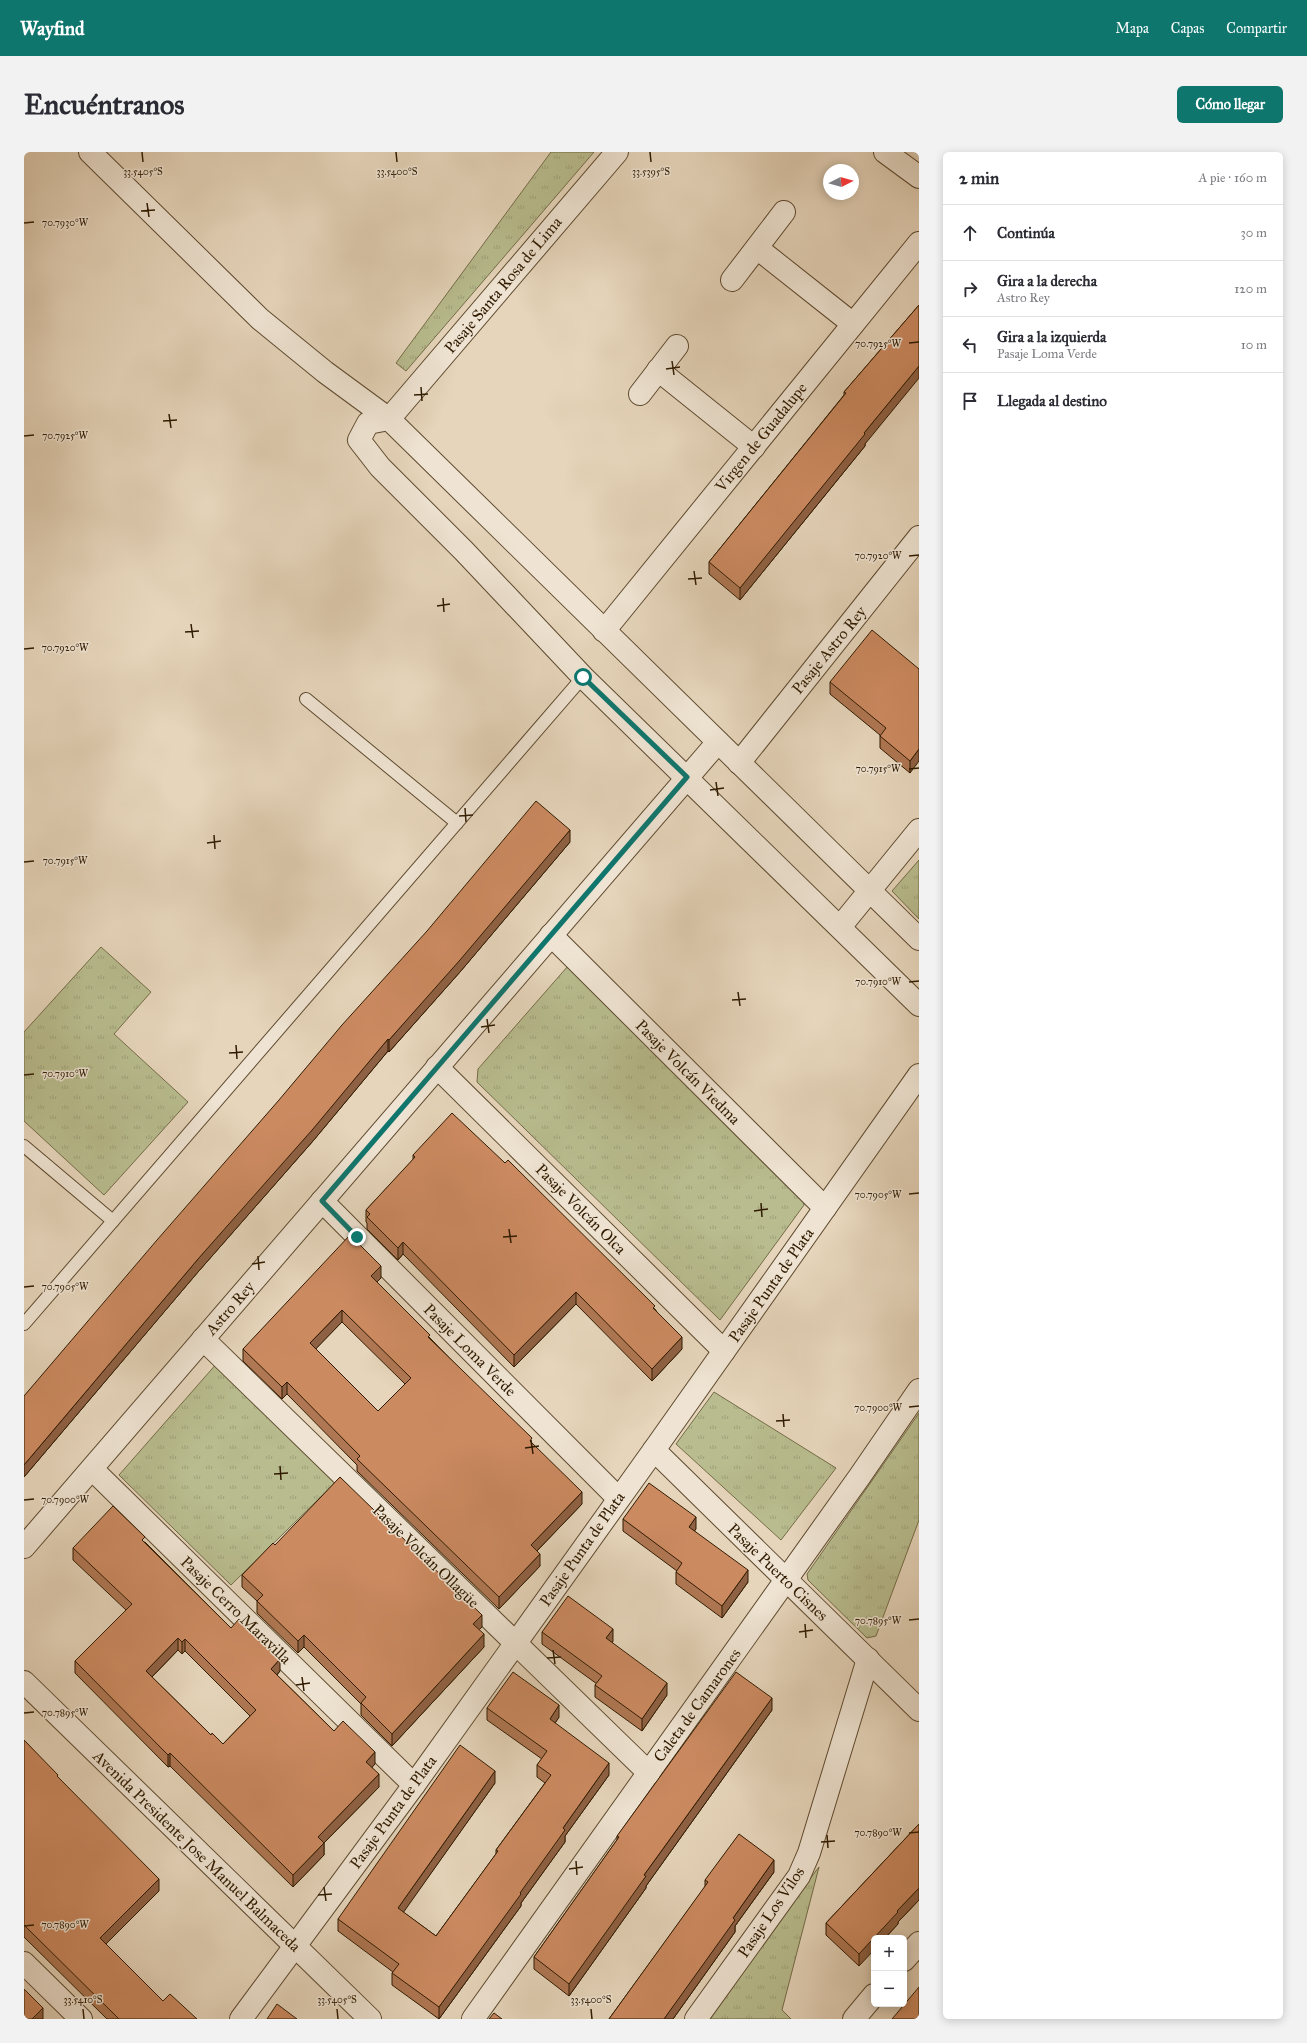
<!DOCTYPE html>
<html lang="es">
<head>
<meta charset="utf-8">
<style>
	body { margin:0; font-family:"IM FELL Great Primer",serif; background:#f2f2f3; color:#2b2b33 }
	.controls { position:absolute; right:12px; bottom:12px; display:grid; overflow:hidden; border-radius:6px; box-shadow:0 2px 10px #0003 }
	.controls button { width:36px; height:36px; display:grid; place-items:center; padding:0; border:0; border-bottom:1px solid #e1e1e2; background:#fff; color:#2b2b33; font:20px sans-serif }
	.compass { position:absolute; left:799px; top:12px; width:36px; height:36px; border-radius:50%; background:#fff; box-shadow:0 2px 10px #0003; rotate:84deg }
	.stop { position:absolute; width:12px; height:12px; margin:-9px; border:3px solid #0f766e; border-radius:50%; background:#fff }
	.stop.end { background:#0f766e; border-color:#fff; box-shadow:0 1px 4px #0008 }
	.list { margin:0; padding:0; list-style:none }
	h2 { display:flex; justify-content:space-between; align-items:center; height:52px; margin:0; padding:0 16px; font-size:17px }
	h2 small { font-size:13px; font-weight:400; color:#7c7c81 }
	.list li { display:grid; grid-template-columns:26px 1fr auto; gap:12px; align-items:center; box-sizing:border-box; height:56px; padding:0 16px; border-top:1px solid #e1e1e2 }
	.list b { display:block; font-size:15px; white-space:nowrap }
	.list p { margin:0; font-size:13px; white-space:nowrap; color:#7c7c81 }
	.list em { font-size:13px; font-style:normal; color:#7c7c81 }
	.icon { flex:none; width:22px; height:22px; fill:none; stroke:currentColor; stroke-width:2; stroke-linecap:round; stroke-linejoin:round }
	.map { position:relative; flex:none; width:895px; height:1867px; overflow:hidden; border-radius:6px }
	header { display:flex; align-items:center; gap:24px; box-sizing:border-box; height:56px; padding:0 20px; background:#0f766e; color:#fff }
	header strong { font-size:19px }
	nav { display:flex; gap:22px; margin-inline-start:auto; font-size:14px }
	.intro { display:flex; align-items:center; justify-content:space-between; box-sizing:border-box; height:96px; padding:0 24px }
	h1 { margin:0; font-size:28px }
	.button { padding:10px 18px; border-radius:6px; background:#0f766e; color:#fff; font-size:14px; font-weight:700 }
	main { display:flex; gap:24px; padding:0 24px }
	aside { flex:1; background:#fff; border-radius:6px; box-shadow:0 2px 10px #0003 }
	.map>svg:first-child { display:block }
	.grass { fill:url(#grass-tufts); stroke:#746c47 }
	.lines { fill:none; stroke-linecap:round; stroke-linejoin:round }
	.lane-casing { stroke:#5e4a2f; stroke-width:14 }
	.street-casing { stroke:#5e4a2f; stroke-width:24 }
	.lane { stroke:#efe4d3; stroke-width:12 }
	.street { stroke:#efe4d3; stroke-width:22 }
	.wall { fill:#af7753; stroke:#301b00; fill-rule:evenodd }
	.shaded-wall { fill:#8f6144; stroke:#301b00 }
	.building { fill:#cc8a61; stroke:#301b00; fill-rule:evenodd }
	.route { stroke:#0f766e; stroke-width:5 }
	.ticks { fill:none; stroke:#301b00; stroke-width:1.5 }
	.labels { text-anchor:middle; dominant-baseline:central; stroke-width:3; stroke-linejoin:round; paint-order:stroke }
	.street-label { font-size:16px; fill:#301b00; stroke:#efe4d3 }
	.ticks-label { font-size:10px; text-anchor:middle; fill:#301b00; stroke:#efe4d3; stroke-width:3; stroke-linejoin:round; paint-order:stroke }
</style>
</head>
<body>
<header>
<strong>Wayfind</strong>
<nav><a>Mapa</a><a>Capas</a><a>Compartir</a></nav>
</header>
<div class="intro"><h1>Encuéntranos</h1><a class="button">Cómo llegar</a></div>
<main>
<div class="map">
<svg width="895" height="1867" viewBox="0 0 895 1867">
	<defs>
		<pattern id="grass-tufts" width="24" height="20" patternUnits="userSpaceOnUse"><rect width="24" height="20" fill="#b8bc8e"/><path d="M3 7l-1-3M5 7V3M7 7l1-3M15 17l-1-3M17 17v-4M19 17l1-3" fill="none" stroke="#9ea179"/></pattern>
	</defs>
	<rect width="100%" height="100%" fill="#e6d5bb"/>
	<filter id="stains"><feTurbulence type="fractalNoise" baseFrequency=".005" numOctaves="4"/><feColorMatrix values="0 0 0 0 .2 0 0 0 0 .09 0 0 0 0 .02 0 0 0 .5 -.17"/></filter>
	<radialGradient id="worn" r=".72"><stop offset=".6" stop-color="#630" stop-opacity="0"/><stop offset="1" stop-color="#630" stop-opacity=".3"/></radialGradient>
	<g class="grass">
		<path d="M527,0H570L382,219L372,211Z"/>
		<path d="M895,708V767L868,739Z"/>
		<path d="M77,795L127,840L90,882L164,950L80,1043L0,969V880Z"/>
		<path d="M544,814L778,1042L780,1053L696,1168L453,930L454,917Z"/>
		<path d="M194,1210L314,1328L207,1433L95,1323Z"/>
		<path d="M690,1240L812,1316L757,1388L652,1292Z"/>
		<path d="M895,1261V1368L852,1484L843,1486L784,1428L783,1422Z"/>
		<path d="M795,1715L758,1858L767,1867H686L762,1758Z"/>
	</g>
	<g class="lines">
		<defs>
			<g id="lane">
				<path d="M282,547L433,671"/>
				<path d="M0,994L89,1069"/>
				<path d="M0,1172L559,525"/>
			</g>
			<g id="street">
				<path d="M66,0L236,167L301,220L365,267L895,787"/>
				<path d="M861,0L895,25"/>
				<path d="M733,96L829,172"/>
				<path d="M708,128L760,60"/>
				<path d="M634,218L730,295"/>
				<path d="M616,242L653,194"/>
				<path d="M365,267L344,271L335,288L356,315L440,399L559,525L895,853"/>
				<path d="M365,267L593,0"/>
				<path d="M580,479L895,91"/>
				<path d="M715,611L895,385"/>
				<path d="M816,775L895,678"/>
				<path d="M527,783L801,1056"/>
				<path d="M413,915L700,1199"/>
				<path d="M298,1049L594,1346"/>
				<path d="M179,1187L625,1621"/>
				<path d="M630,1298L895,1558"/>
				<path d="M68,1317L390,1633"/>
				<path d="M0,1395L694,590"/>
				<path d="M0,1530L346,1867"/>
				<path d="M880,1808L895,1791"/>
				<path d="M0,1811L57,1867"/>
				<path d="M217,1867L390,1633L630,1298L895,923"/>
				<path d="M449,1867L836,1324L895,1238"/>
				<path d="M672,1867L775,1724L785,1701L844,1507"/>
				<path d="M830,1867L850,1843"/>
			</g>
		</defs>
		<use href="#lane" class="lane-casing"/>
		<use href="#street" class="street-casing"/>
		<use href="#lane" class="lane"/>
		<use href="#street" class="street"/>
	</g>
	<g class="wall">
		<path d="M895,153L841,292V294L716,448L685,422V410L820,243V240Z"/>
		<path d="M895,517L886,621L856,596V583L806,542V530Z"/>
		<path d="M546,690L436,820L365,900L364,899L289,989L174,1120L0,1325V1244Z"/>
		<path d="M389,1003L631,1157L658,1197L628,1229L552,1152L490,1215L379,1102L374,1108L343,1077V1071L342,1070V1058L389,1008Z"/>
		<path d="M357,1126L353,1130L406,1186L508,1291L558,1352L513,1399L516,1414L475,1457L333,1319V1313L263,1242L258,1247L219,1209V1197ZM318,1170L381,1232L354,1259L291,1197Z"/>
		<path d="M599,1367L672,1377L670,1379L724,1430L698,1466L652,1432V1420L653,1419L599,1379Z"/>
		<path d="M121,1390L207,1476L256,1519L253,1523L310,1579L351,1612L348,1615L355,1635L300,1691V1703L269,1735L146,1614L144,1615L51,1521V1509L102,1458L49,1408V1396ZM154,1498L158,1502L161,1499L226,1564L199,1592L187,1583L128,1525Z"/>
		<path d="M251,1393L458,1475L455,1478L460,1495L368,1594L337,1563V1552L280,1495L274,1501L233,1461V1449L218,1435V1423Z"/>
		<path d="M518,1480L589,1489L588,1491L643,1543L618,1579L571,1545V1533L573,1532L518,1492Z"/>
		<path d="M463,1556L535,1565L531,1571L585,1623L541,1684V1690L497,1751V1754L415,1867L368,1833V1821L369,1820L314,1779V1767L471,1631L379,1760L412,1784L472,1702V1698L521,1631L513,1625V1613L518,1607L463,1568Z"/>
		<path d="M748,1558L622,1734V1736L545,1844L510,1817V1805L593,1688V1684Z"/>
		<path d="M0,1588L135,1739L82,1792L139,1849L173,1867H83L0,1785Z"/>
		<path d="M895,1672V1748L874,1770V1772L861,1786H850L835,1814L802,1783V1771Z"/>
		<path d="M750,1720L711,1774V1780L649,1867H585L681,1735V1728Z"/>
	</g>
	<g class="shaded-wall">
		<path d="M895,214V226L841,292V294L716,448V436L840,281Z"/>
		<path d="M895,597V609L886,621V609Z"/>
		<path d="M546,678V690L436,820L365,900V888Z"/>
		<path d="M364,887V899L289,989L174,1120L0,1325V1313L174,1107Z"/>
		<path d="M379,1090V1102L374,1108V1096Z"/>
		<path d="M357,1114V1126L347,1136V1124Z"/>
		<path d="M552,1140V1152L490,1215V1203Z"/>
		<path d="M318,1158V1170L286,1203V1191Z"/>
		<path d="M658,1185V1197L628,1229V1217Z"/>
		<path d="M263,1230V1242L258,1247V1235Z"/>
		<path d="M558,1340V1352L507,1405V1393Z"/>
		<path d="M672,1365V1377L665,1387V1375Z"/>
		<path d="M516,1402V1414L475,1457V1445Z"/>
		<path d="M724,1418V1430L698,1466V1454Z"/>
		<path d="M458,1463V1475L449,1484V1472Z"/>
		<path d="M589,1477V1489L582,1498V1486Z"/>
		<path d="M460,1482V1495L368,1594V1582Z"/>
		<path d="M280,1483V1495L274,1501V1489Z"/>
		<path d="M154,1486V1498L122,1531V1519Z"/>
		<path d="M161,1487V1499L158,1502V1490Z"/>
		<path d="M256,1507V1519L247,1529V1517Z"/>
		<path d="M643,1531V1543L618,1579V1567Z"/>
		<path d="M748,1546V1558L622,1734V1736L545,1844V1832L620,1723Z"/>
		<path d="M535,1553V1565L526,1579V1567Z"/>
		<path d="M351,1600V1612L342,1622V1610Z"/>
		<path d="M146,1601V1614L144,1615V1603Z"/>
		<path d="M585,1611V1623L541,1684V1690L497,1751V1754L415,1867V1855L539,1676Z"/>
		<path d="M471,1619V1631L374,1768V1756Z"/>
		<path d="M355,1622V1635L294,1697V1685Z"/>
		<path d="M300,1691V1703L269,1735V1723Z"/>
		<path d="M750,1708V1720L711,1774V1780L649,1867H640L709,1766Z"/>
		<path d="M135,1727V1739L76,1798V1786Z"/>
		<path d="M895,1736V1748L874,1770V1772L861,1786H850V1798L835,1814V1802L873,1759Z"/>
		<path d="M19,1856V1867H8Z"/>
	</g>
	<g class="building">
		<path d="M895,153V214L840,281L841,282L716,436L685,410L822,241L820,240Z"/>
		<path d="M848,478L895,517V597L886,609L856,584L862,576L806,530Z"/>
		<path d="M512,649L546,678L436,808L365,888L364,887L289,977L174,1107L0,1313V1244L133,1088L255,948L318,873L403,779Z"/>
		<path d="M428,961L481,1011L484,1008L631,1154L629,1156L658,1185L628,1217L552,1140L490,1203L379,1090L374,1096L343,1065L346,1062L342,1058L391,1005L389,1003Z"/>
		<path d="M326,1083L357,1114L347,1124L406,1183L404,1185L508,1286L506,1289L558,1340L507,1393L516,1402L475,1445L333,1307L336,1304L263,1230L258,1235L219,1197ZM318,1158L387,1226L354,1259L286,1191Z"/>
		<path d="M316,1325L458,1463L449,1472L460,1482L368,1582L337,1551L342,1545L280,1483L274,1489L233,1449L239,1443L218,1423L249,1391L251,1393Z"/>
		<path d="M625,1331L672,1365L665,1375L724,1418L698,1454L652,1420L658,1411L599,1367Z"/>
		<path d="M89,1354L121,1385L118,1388L207,1476L215,1467L256,1507L247,1517L310,1579L319,1569L351,1600L342,1610L355,1622L294,1685L300,1691L269,1723L146,1601L144,1603L51,1509L108,1452L49,1396ZM154,1486L158,1490L161,1487L232,1558L199,1592L188,1581L187,1583L122,1519Z"/>
		<path d="M544,1444L589,1477L582,1486L643,1531L618,1567L571,1533L578,1524L518,1480Z"/>
		<path d="M489,1520L535,1553L526,1567L585,1611L539,1676L541,1678L496,1741L497,1742L415,1855L368,1821L375,1812L314,1767L436,1593L471,1619L374,1756L412,1784L474,1699L472,1698L527,1623L513,1613L523,1599L463,1556Z"/>
		<path d="M712,1520L748,1546L620,1723L622,1724L545,1832L510,1805L595,1685L593,1684Z"/>
		<path d="M0,1588L34,1623L33,1624L135,1727L76,1786L139,1849L146,1842L173,1867H95L0,1773Z"/>
		<path d="M895,1672V1736L873,1759L874,1760L835,1802L802,1771Z"/>
		<path d="M715,1682L750,1708L709,1766L711,1768L640,1867H585L684,1730L681,1728Z"/>
		<path d="M895,1835V1867H868Z"/>
		<path d="M0,1837L19,1856L8,1867H0Z"/>
		<path d="M253,1852L273,1867H243Z"/>
		<path d="M470,1861L478,1867H465Z"/>
	</g>
	<g class="lines">
		<path class="route" d="M333,1085L298,1049L663,625L559,525"/>
	</g>
	<path class="ticks" d="M118,0L119,10M372,0L373,10M626,0L627,10M123,51L125,65M117,59L131,58M0,71L10,70M885,191L895,190M648,209L650,223M642,217L656,215M397,235L398,249M390,243L404,242M145,262L147,276M139,269L153,268M0,284L10,283M885,404L895,403M670,419L672,433M664,427L678,426M419,446L420,460M413,454L426,452M167,472L169,486M161,480L175,479M0,497L10,496M885,617L895,616M692,630L694,644M686,638L700,636M441,656L442,670M435,664L449,663M190,683L191,697M183,691L197,689M0,710L10,709M885,830L895,829M714,840L716,854M708,848L722,847M463,867L465,881M457,875L471,873M212,893L213,907M205,901L219,900M0,923L10,922M885,1042L895,1041M737,1051L738,1065M730,1059L744,1057M485,1077L487,1091M479,1085L493,1084M234,1104L235,1118M228,1112L241,1110M0,1135L10,1134M885,1255L895,1254M759,1262L760,1275M752,1269L766,1268M507,1288L509,1302M501,1296L515,1294M256,1314L257,1328M250,1322L264,1321M0,1348L10,1347M885,1468L895,1467M781,1472L782,1486M775,1480L789,1478M529,1498L531,1512M523,1506L537,1505M278,1525L280,1539M272,1533L286,1531M0,1561L10,1560M885,1681L895,1680M803,1683L804,1696M797,1690L811,1689M552,1709L553,1723M545,1717L559,1715M300,1735L302,1749M294,1743L308,1742M0,1774L10,1773M59,1857L60,1867M313,1857L314,1867M567,1857L568,1867"/>
	<g class="labels">
		<g class="street-label">
			<text transform="translate(479 133) rotate(-50)">Pasaje Santa Rosa de Lima</text>
			<text transform="translate(737 285) rotate(-51)">Virgen de Guadalupe</text>
			<text transform="translate(805 498) rotate(-51)">Pasaje Astro Rey</text>
			<text transform="translate(664 920) rotate(45)">Pasaje Volcán Viedma</text>
			<text transform="translate(557 1057) rotate(45)">Pasaje Volcán Olca</text>
			<text transform="translate(747 1133) rotate(-55)">Pasaje Punta de Plata</text>
			<text transform="translate(206 1156) rotate(-49)">Astro Rey</text>
			<text transform="translate(446 1198) rotate(45)">Pasaje Loma Verde</text>
			<text transform="translate(558 1397) rotate(-55)">Pasaje Punta de Plata</text>
			<text transform="translate(402 1404) rotate(44)">Pasaje Volcán Ollagüe</text>
			<text transform="translate(754 1420) rotate(44)">Pasaje Puerto Cisnes</text>
			<text transform="translate(212 1458) rotate(44)">Pasaje Cerro Maravilla</text>
			<text transform="translate(673 1553) rotate(-54)">Caleta de Camarones</text>
			<text transform="translate(369 1660) rotate(-54)">Pasaje Punta de Plata</text>
			<text transform="translate(173 1699) rotate(44)">Avenida Presidente Jose Manuel Balmaceda</text>
			<text transform="translate(747 1760) rotate(-56)">Pasaje Los Vilos</text>
		</g>
	</g>
	<g class="ticks-label">
		<text x="119" y="23">33.5405°S</text>
		<text x="373" y="23">33.5400°S</text>
		<text x="627" y="23">33.5395°S</text>
		<text x="41" y="74">70.7930°W</text>
		<text x="854" y="195">70.7925°W</text>
		<text x="41" y="287">70.7925°W</text>
		<text x="854" y="407">70.7920°W</text>
		<text x="41" y="499">70.7920°W</text>
		<text x="854" y="620">70.7915°W</text>
		<text x="41" y="712">70.7915°W</text>
		<text x="854" y="833">70.7910°W</text>
		<text x="41" y="925">70.7910°W</text>
		<text x="854" y="1046">70.7905°W</text>
		<text x="41" y="1138">70.7905°W</text>
		<text x="854" y="1259">70.7900°W</text>
		<text x="41" y="1351">70.7900°W</text>
		<text x="854" y="1472">70.7895°W</text>
		<text x="41" y="1564">70.7895°W</text>
		<text x="854" y="1684">70.7890°W</text>
		<text x="41" y="1776">70.7890°W</text>
		<text x="59" y="1851">33.5410°S</text>
		<text x="313" y="1851">33.5405°S</text>
		<text x="567" y="1851">33.5400°S</text>
	</g>
	<rect width="100%" height="100%" filter="url(#stains)"/>
	<rect width="100%" height="100%" fill="url(#worn)"/>
</svg>
<div class="controls">
<button>+</button>
<button>−</button>
</div>
<svg class="compass" viewBox="-18 -18 36 36"><path d="M0-13l5 13h-10z" fill="#e53935"/><path d="M0 13l5-13h-10z" fill="#7c7c81"/></svg>
<div class="stop" style="left:559px;top:525px"></div>
<div class="stop end" style="left:333px;top:1085px"></div>
</div>
<aside>
<h2>2 min<small>A pie · 160 m</small></h2>
<ul class="list">
<li><svg class="icon" aria-label="ahead" viewBox="0 0 24 24"><path d="M12 20V5M6 11l6-6 6 6"/></svg><div><b>Continúa</b></div><em>30 m</em></li>
<li><svg class="icon" aria-label="right" viewBox="0 0 24 24"><path d="M7 20v-9h11M14 6l5 5-5 5"/></svg><div><b>Gira a la derecha</b><p>Astro Rey</p></div><em>120 m</em></li>
<li><svg class="icon" aria-label="left" viewBox="0 0 24 24"><path d="M17 20v-9H6M10 6l-5 5 5 5"/></svg><div><b>Gira a la izquierda</b><p>Pasaje Loma Verde</p></div><em>10 m</em></li>
<li><svg class="icon" aria-label="arrive" viewBox="0 0 24 24"><path d="M6 21V4h12l-3 4 3 4H6"/></svg><div><b>Llegada al destino</b></div></li>
</ul>
</aside>
</main>
</body>
</html>
